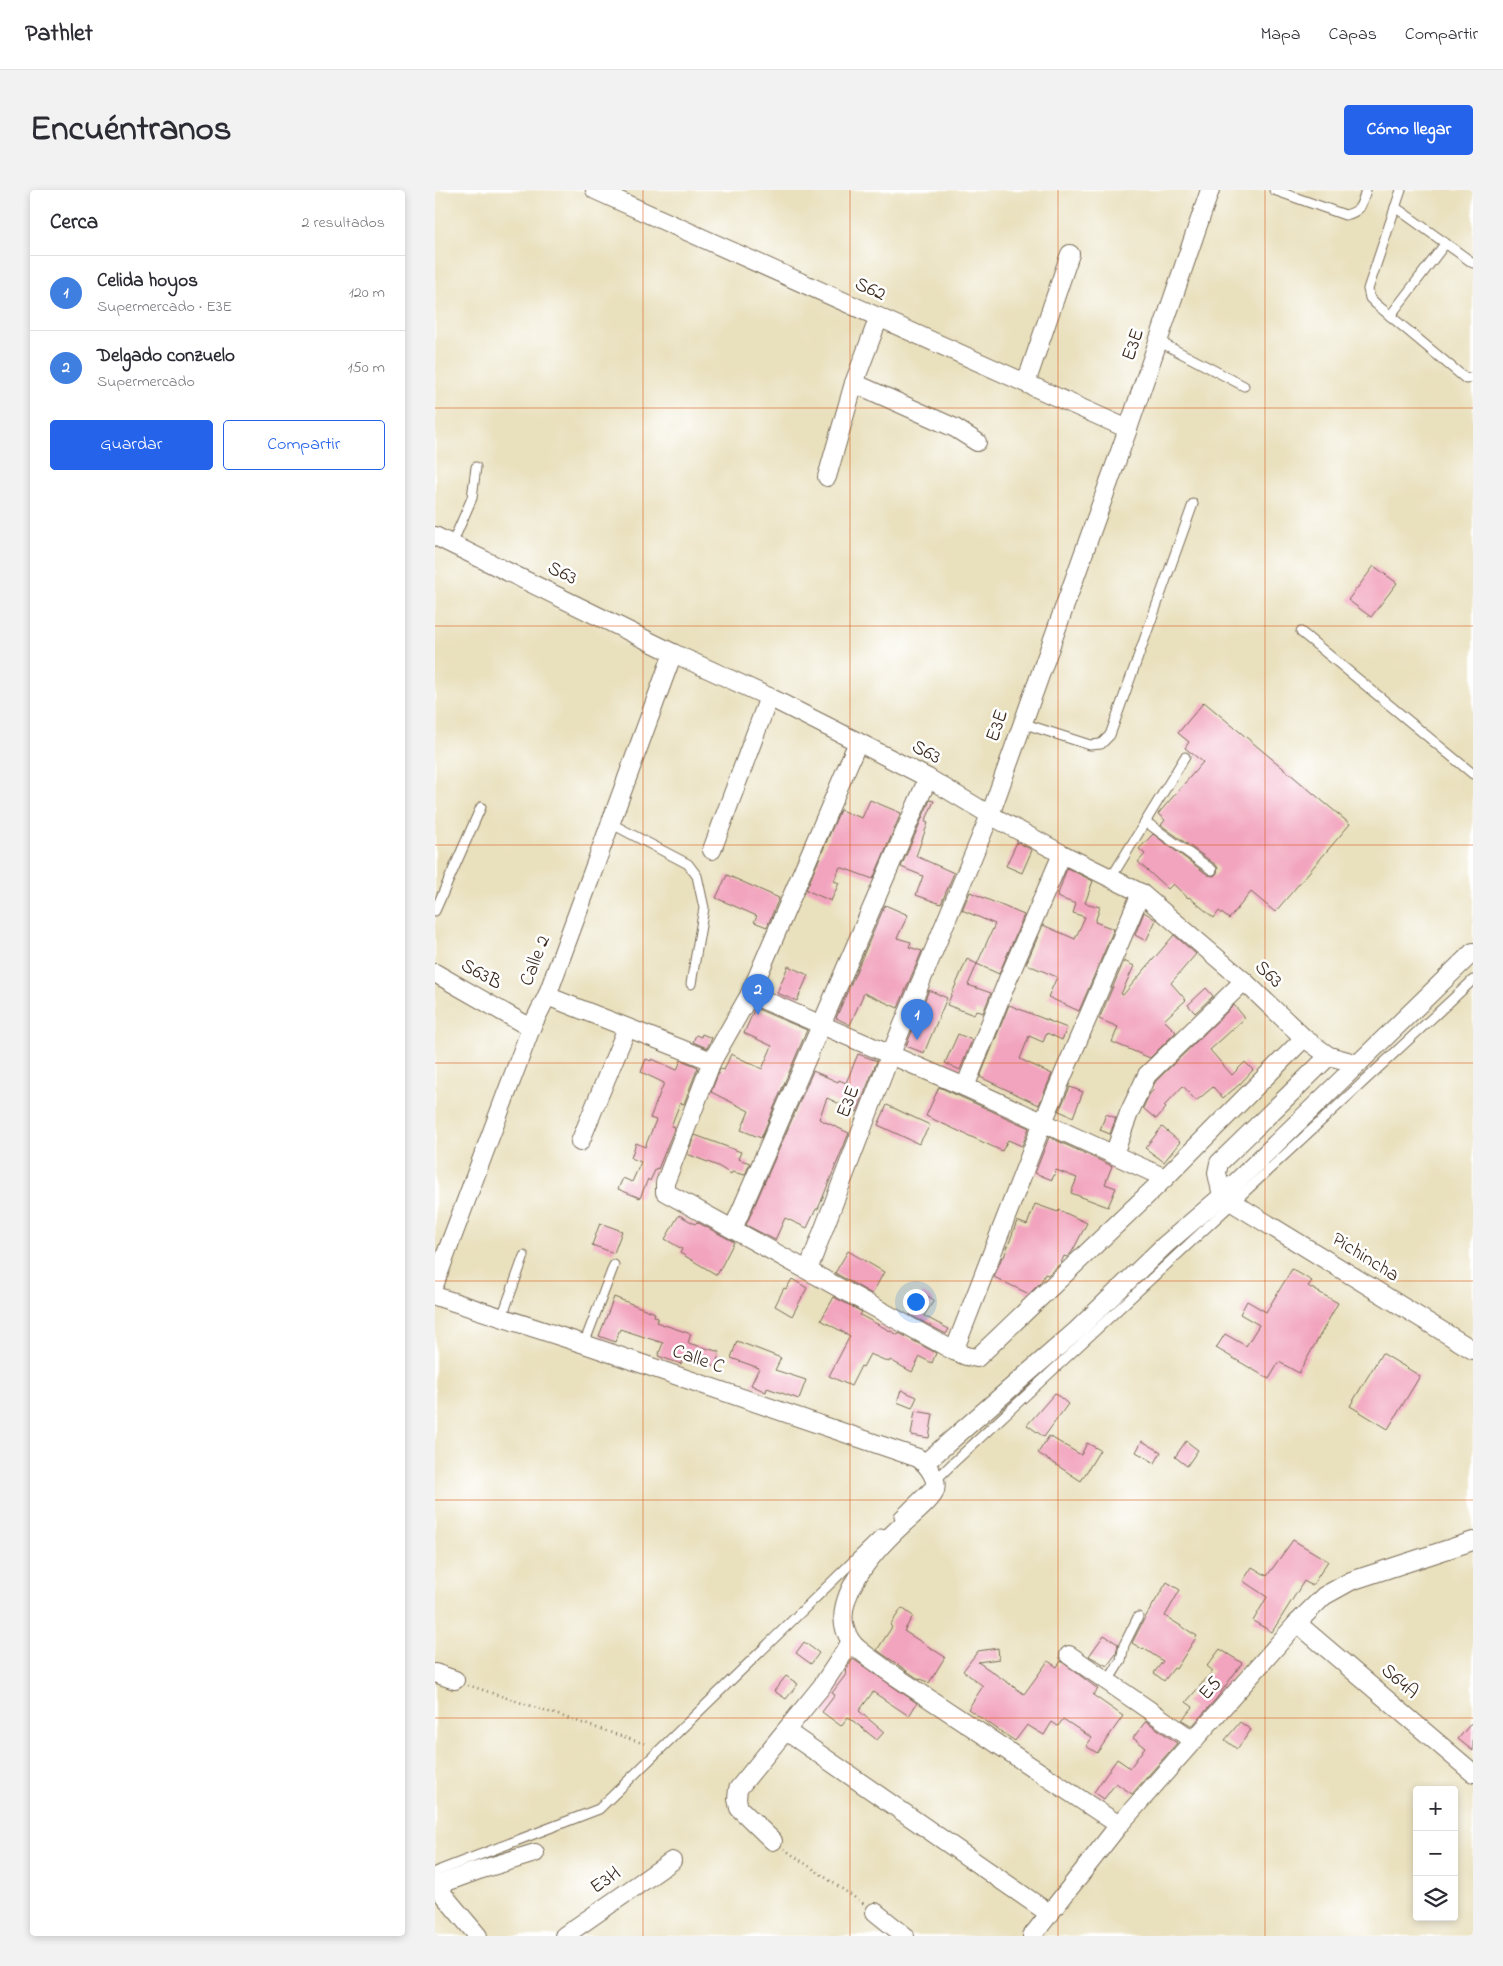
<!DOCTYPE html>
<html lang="es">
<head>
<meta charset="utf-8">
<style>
	body { margin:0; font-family:"Indie Flower",sans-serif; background:#f2f2f3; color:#2b2b33 }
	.controls { position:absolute; right:15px; bottom:15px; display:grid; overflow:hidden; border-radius:5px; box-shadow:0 2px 8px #0003 }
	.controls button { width:45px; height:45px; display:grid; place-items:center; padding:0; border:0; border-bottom:1px solid #e1e1e2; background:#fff; color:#2b2b33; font:25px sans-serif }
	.you { position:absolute; left:480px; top:1111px; width:18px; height:18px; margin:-12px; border:4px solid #fff; border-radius:50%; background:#1a73e8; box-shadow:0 0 0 8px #1a73e833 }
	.badge { display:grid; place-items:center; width:32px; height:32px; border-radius:50%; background:#2563eb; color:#fff; font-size:16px; font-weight:700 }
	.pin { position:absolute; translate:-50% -41px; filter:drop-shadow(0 1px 2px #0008) }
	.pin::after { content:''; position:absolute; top:26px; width:18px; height:15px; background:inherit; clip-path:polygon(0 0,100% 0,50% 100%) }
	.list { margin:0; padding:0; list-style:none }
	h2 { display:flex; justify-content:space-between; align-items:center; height:65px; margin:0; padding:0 20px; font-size:21px }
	h2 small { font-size:16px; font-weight:400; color:#7c7c81 }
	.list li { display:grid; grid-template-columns:32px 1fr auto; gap:15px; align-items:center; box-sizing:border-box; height:75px; padding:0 20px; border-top:1px solid #e1e1e2 }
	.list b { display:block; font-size:19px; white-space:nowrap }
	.list p { margin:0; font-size:16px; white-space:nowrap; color:#7c7c81 }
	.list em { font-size:16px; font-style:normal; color:#7c7c81 }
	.actions { display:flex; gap:10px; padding:15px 20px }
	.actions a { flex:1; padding:11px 0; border:1px solid #2563eb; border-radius:5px; text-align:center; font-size:18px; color:#2563eb }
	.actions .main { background:#2563eb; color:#fff }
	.icon { flex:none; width:28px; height:28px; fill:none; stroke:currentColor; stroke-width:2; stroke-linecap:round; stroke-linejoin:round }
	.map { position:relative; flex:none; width:1038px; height:1746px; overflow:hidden; border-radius:5px }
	header { display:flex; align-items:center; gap:30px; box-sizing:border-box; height:70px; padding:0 25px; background:#fff; border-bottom:1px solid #e1e1e2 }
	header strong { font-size:24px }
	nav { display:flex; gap:28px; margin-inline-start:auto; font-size:18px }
	.intro { display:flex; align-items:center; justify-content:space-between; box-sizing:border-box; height:120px; padding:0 30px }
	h1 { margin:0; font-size:35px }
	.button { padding:12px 22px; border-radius:5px; background:#2563eb; color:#fff; font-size:18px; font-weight:700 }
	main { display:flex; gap:30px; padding:0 30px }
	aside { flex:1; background:#fff; border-radius:5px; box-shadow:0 2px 8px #0003 }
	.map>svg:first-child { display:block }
	.building { fill:#f2a4be }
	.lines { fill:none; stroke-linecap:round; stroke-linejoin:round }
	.service-casing { stroke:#786a56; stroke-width:11 }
	.minor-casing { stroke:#786a56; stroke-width:20 }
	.path { stroke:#786a56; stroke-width:2.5; stroke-dasharray:1 4; stroke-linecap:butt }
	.service { stroke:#fff; stroke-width:9 }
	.minor { stroke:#fff; stroke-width:18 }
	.grid { fill:none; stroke:#d7540e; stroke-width:1; stroke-opacity:0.55 }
	.labels { text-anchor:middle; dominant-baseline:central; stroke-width:5; stroke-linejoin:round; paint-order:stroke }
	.street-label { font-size:20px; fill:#3b2a1e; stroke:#fff }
</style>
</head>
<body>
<header>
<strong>Pathlet</strong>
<nav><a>Mapa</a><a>Capas</a><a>Compartir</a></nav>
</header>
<div class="intro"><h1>Encuéntranos</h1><a class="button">Cómo llegar</a></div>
<main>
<aside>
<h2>Cerca<small>2 resultados</small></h2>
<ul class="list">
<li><span class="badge" style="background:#3f7fe0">1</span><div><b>Celida hoyos</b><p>Supermercado · E3E</p></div><em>120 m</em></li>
<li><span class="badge" style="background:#3f7fe0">2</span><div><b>Delgado conzuelo</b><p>Supermercado</p></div><em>150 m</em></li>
</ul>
<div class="actions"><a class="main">Guardar</a><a>Compartir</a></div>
</aside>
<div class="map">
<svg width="1038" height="1746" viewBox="0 0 1038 1746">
	<rect width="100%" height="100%" fill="#fff"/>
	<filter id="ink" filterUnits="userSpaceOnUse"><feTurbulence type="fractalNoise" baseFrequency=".02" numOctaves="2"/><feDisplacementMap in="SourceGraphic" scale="10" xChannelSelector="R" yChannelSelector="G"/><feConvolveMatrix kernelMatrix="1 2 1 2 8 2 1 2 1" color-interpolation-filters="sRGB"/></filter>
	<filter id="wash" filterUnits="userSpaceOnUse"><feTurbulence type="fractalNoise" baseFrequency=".0096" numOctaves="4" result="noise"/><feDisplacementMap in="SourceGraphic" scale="20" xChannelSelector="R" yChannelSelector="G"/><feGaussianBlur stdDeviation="1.12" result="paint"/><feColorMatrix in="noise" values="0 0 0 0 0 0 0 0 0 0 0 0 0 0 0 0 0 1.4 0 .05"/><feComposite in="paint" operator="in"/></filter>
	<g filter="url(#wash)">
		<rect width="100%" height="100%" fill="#e9e0bd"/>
		<g id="blocks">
			<g class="building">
				<path d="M939,376L962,393L936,427L913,410Z"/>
				<path d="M769,512L915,634L840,722L816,702L794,729L784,721L779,728L754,707L753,708L738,694L733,699L703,672L710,664L704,659L718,644L773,685L779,686L782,683L783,678L781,675L726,635L730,630L723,624L768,572L750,558L754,552L743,543Z"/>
				<path d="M435,610L466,623L438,689L405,677L399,691L404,693L396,711L371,700L405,620L427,628Z"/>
				<path d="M495,610L499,611L490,632L493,633L481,666L519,683L506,714L481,705L488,686L466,677Z"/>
				<path d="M582,652L597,660L587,683L571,676Z"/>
				<path d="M632,678L658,691L650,713L665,717L660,732L679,739L644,821L613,807L622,787L591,774L608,735L640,749L650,727L638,723L641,714L622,707Z"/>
				<path d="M292,685L344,708L332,737L319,732L322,726L281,708Z"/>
				<path d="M535,702L589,725L564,784L542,774L560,734L527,720Z"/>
				<path d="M450,715L473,725L462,748L476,752L474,757L487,761L463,818L429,803L415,835L401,828Z"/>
				<path d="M709,722L721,730L711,751L700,745Z"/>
				<path d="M739,745L761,764L736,793L751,810L729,830L741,842L715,868L677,852L683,837L664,829L689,771L699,776L686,804L688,805Z"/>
				<path d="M532,769L542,774L533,795L556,803L548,823L541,820L539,825L512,815Z"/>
				<path d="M353,776L373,785L362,811L342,803Z"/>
				<path d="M771,798L778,806L760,823L753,815Z"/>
				<path d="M494,800L512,808L489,863L471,856Z"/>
				<path d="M574,815L632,838L627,850L612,843L608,852L594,846L585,869L617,884L604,915L545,887Z"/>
				<path d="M799,815L810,828L775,860L797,885L810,872L818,880L804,895L788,908L778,897L761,911L748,896L729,916L731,918L721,929L708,918L714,905L720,898L718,896L721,891Z"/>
				<path d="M320,818L372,840L326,948L306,940L314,921L276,902L285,879L289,880L296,864L327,879L337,856L309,843Z"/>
				<path d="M267,844L277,848L272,858L258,852L261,845L266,847Z"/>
				<path d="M523,844L537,850L525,880L510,873Z"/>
				<path d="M423,864L442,871L422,922L392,908L384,929L414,943L383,1019H381L372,1038L350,1028L340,1050L311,1035L378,881L403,892L404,890L411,893Z"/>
				<path d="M211,869L216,871L217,869L242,880L246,870L263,877L249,914L245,913L236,936L240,937L223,979L221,978L215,991L213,989L205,1008L183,999L188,988L197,992L206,972L196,968L201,953L210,957L221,930L215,928L229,893L206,882Z"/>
				<path d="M504,897L594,938L587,956L573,950L567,961L491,926Z"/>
				<path d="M635,897L648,902L638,927L624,921Z"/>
				<path d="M452,915L495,935L484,954L443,935Z"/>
				<path d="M671,924L681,928L675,944L665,940Z"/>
				<path d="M727,937L745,952L729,972L710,958Z"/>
				<path d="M260,945L306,962L303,969L315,973L310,985L297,982L296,984L283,976L252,964Z"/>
				<path d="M614,947L677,976L670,994L681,998L673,1017L636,1003L642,988L621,980L617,990L600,983Z"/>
				<path d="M600,1014L623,1022L624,1020L652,1033L637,1062L632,1067L629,1066L626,1073L613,1085L610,1084L606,1092L594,1104L559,1087L567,1067H569L582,1031L592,1035Z"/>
				<path d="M244,1025L260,1034L262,1032L299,1052L282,1085L245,1063L247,1059L230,1049Z"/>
				<path d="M165,1033L187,1041L179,1063L157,1055Z"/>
				<path d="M413,1061L449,1082L437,1104L400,1083Z"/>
				<path d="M857,1079L877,1091L873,1096L903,1113L864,1183L844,1172L834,1189L781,1158L790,1144L811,1156L824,1135L805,1124L812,1111L831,1122Z"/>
				<path d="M357,1089L372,1098L357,1126L340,1116L349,1098L351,1099Z"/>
				<path d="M488,1103L499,1110L489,1126L514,1139L511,1144L475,1125Z"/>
				<path d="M179,1107L220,1123L219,1126L223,1128L221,1132L256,1144L253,1153L285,1162L280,1176L249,1166L246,1174L223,1166L228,1153L185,1139L180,1152L164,1146Z"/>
				<path d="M399,1107L427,1122L425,1125L463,1145L464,1143L501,1163L497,1173L485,1167L477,1182L455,1170L454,1172L435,1164L428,1177L426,1176L416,1196L394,1186L415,1146L386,1130Z"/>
				<path d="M302,1151L346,1168L340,1180L371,1190L364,1209L332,1198L331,1202L316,1195L324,1178L296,1168Z"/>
				<path d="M947,1163L985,1186L953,1239L915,1216Z"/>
				<path d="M466,1200L482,1207L477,1218L462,1212Z"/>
				<path d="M620,1203L633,1214L609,1247L592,1235Z"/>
				<path d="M480,1221L498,1224L494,1248L476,1245Z"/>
				<path d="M614,1246L646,1265L652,1253L665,1260L646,1291L603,1263Z"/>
				<path d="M707,1251L726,1262L720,1273L701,1262Z"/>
				<path d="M751,1251L763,1260L752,1276L740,1267Z"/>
				<path d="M858,1350L893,1371L877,1396L869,1391L837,1442L818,1431L832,1407L808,1391L817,1377L832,1386Z"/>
				<path d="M732,1392L745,1400L730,1426L762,1446L741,1479L739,1478L729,1491L719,1483L728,1471L708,1458L707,1459L697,1453L708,1431Z"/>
				<path d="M467,1418L478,1426L469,1441L510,1467L494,1493L486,1489L485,1490L442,1460L457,1437L455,1435Z"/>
				<path d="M669,1445L683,1454L681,1464L672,1476L654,1466Z"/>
				<path d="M369,1452L384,1463L376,1474L361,1463Z"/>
				<path d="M563,1458L564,1469L543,1472L589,1504L613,1471L622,1477L626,1471L663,1499L658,1505L688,1526L662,1563L651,1556L657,1548L628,1529L623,1536L617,1532L609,1545L592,1535L580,1551L533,1519L548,1496L528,1481L543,1461Z"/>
				<path d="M785,1459L807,1473L781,1509L757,1536L747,1530L758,1517L751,1512L778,1481L772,1476Z"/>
				<path d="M418,1469L482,1513L474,1526L438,1502L424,1521L449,1542L442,1550L413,1527L406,1536L387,1522L400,1505L397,1503L412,1483L410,1481Z"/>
				<path d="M351,1486L363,1494L351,1509L339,1501Z"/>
				<path d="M711,1531L742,1553L697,1604L681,1593L669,1609L659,1602L682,1569L695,1578L710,1557L698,1548Z"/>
				<path d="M1038,1531V1561L1023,1549Z"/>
				<path d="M805,1532L816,1540L802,1559L790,1550Z"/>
			</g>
		</g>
	</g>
	<g filter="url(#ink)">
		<use href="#blocks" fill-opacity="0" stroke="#786a56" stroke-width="1"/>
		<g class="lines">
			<defs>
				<g id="service">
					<path d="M839,0L910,25C927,21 926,15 931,0"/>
					<path d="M966,0L933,99L935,108L941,114L1031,189L1038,187"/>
					<path d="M960,17L1038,73"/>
					<path d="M955,126L1010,54"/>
					<path d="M723,151L809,196"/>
					<path d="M17,354L37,308L41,277"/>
					<path d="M866,442L1038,584"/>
					<path d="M587,533L655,555L666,554L675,545L758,314"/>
					<path d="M711,632L777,680"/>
					<path d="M175,633L253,674L262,686L269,718L256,794"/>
					<path d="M676,688L750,567"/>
					<path d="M0,721L46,617"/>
					<path d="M67,1127L89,1066"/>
					<path d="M149,1154L179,1075"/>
					<path d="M464,1326L518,1273L1038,790"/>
					<path d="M673,1491L686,1470L689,1455L703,1427"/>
					<path d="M0,1682L164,1619L446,1344"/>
				</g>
				<g id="minor">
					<path d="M160,0L693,239"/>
					<path d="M419,193L520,238L542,252"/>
					<path d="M591,193L635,64"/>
					<path d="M392,287L419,193L444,127"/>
					<path d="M0,346L238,463L334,507L423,552L493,588L555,625L627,664L706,703L809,791L869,848L894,866L923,874"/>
					<path d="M423,552L315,804L277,871L230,993V1002L519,1161L531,1166L542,1168L730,988L869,848"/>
					<path d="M277,660L334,507"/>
					<path d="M0,783L96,838"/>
					<path d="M315,804L530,897L730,988"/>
					<path d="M112,806L277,871"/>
					<path d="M894,866L784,973L782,983L787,1006L1038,1160"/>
					<path d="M530,897L573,789L627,664"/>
					<path d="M145,952L192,838"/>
					<path d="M679,964L694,923L712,885L809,791"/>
					<path d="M298,1039L493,588"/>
					<path d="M373,1080L455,866L555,625L693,239L775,0"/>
					<path d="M0,1093L96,838L112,806L238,463"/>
					<path d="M0,1106L149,1154L483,1268C493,1275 505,1291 499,1303C494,1313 475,1327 467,1335C441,1359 389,1414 416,1451C422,1461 442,1472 451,1480L684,1635"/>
					<path d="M519,1161L608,932L706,703"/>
					<path d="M490,1273L642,1140L730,1055L787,1006L1038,762"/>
					<path d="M862,1433L1038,1583"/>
					<path d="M634,1465L759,1551"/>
					<path d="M0,1483L20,1490"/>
					<path d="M351,1541L615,1724"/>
					<path d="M338,1651L304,1618L302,1609L303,1599L387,1496L416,1452"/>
					<path d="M0,1695L43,1746"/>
					<path d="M0,1696L41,1681L100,1663"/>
					<path d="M440,1722L470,1746"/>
					<path d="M129,1746L237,1671"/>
					<path d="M597,1746L684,1635L862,1433L889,1406L916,1391L1038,1351"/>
				</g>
			</defs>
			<use href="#service" class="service-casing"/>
			<use href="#minor" class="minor-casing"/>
			<g class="path">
				<path d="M33,1495L213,1555"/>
				<path d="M349,1659L429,1714"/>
			</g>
			<use href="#service" class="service"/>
			<use href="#minor" class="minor"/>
		</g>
	</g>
	<path class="grid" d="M208,0V1746M415,0V1746M623,0V1746M830,0V1746M0,218H1038M0,436H1038M0,655H1038M0,873H1038M0,1091H1038M0,1310H1038M0,1528H1038"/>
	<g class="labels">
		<g class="street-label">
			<text transform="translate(435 100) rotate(24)">S62</text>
			<text transform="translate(699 155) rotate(-71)">E3E</text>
			<text transform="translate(127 384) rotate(26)">S63</text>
			<text transform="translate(563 536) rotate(-71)">E3E</text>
			<text transform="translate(491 563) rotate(28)">S63</text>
			<text transform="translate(101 771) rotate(-69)">Calle 2</text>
			<text transform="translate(46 785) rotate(29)">S63B</text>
			<text transform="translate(833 785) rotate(43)">S63</text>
			<text transform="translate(414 912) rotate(-69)">E3E</text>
			<text transform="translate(930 1068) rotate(32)">Pichincha</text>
			<text transform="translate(263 1170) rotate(19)">Calle C</text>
			<text transform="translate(964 1492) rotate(41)">S64A</text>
			<text transform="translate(776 1499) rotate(-49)">E5</text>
			<text transform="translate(171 1691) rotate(-35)">E3H</text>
		</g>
	</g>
</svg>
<div class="controls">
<button>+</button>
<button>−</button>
<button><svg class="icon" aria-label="layers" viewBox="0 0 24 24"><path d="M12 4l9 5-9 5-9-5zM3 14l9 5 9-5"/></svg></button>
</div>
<div class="you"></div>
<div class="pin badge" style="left:482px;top:850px;background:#3f7fe0">1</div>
<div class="pin badge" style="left:323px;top:825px;background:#3f7fe0">2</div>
</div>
</main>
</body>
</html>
